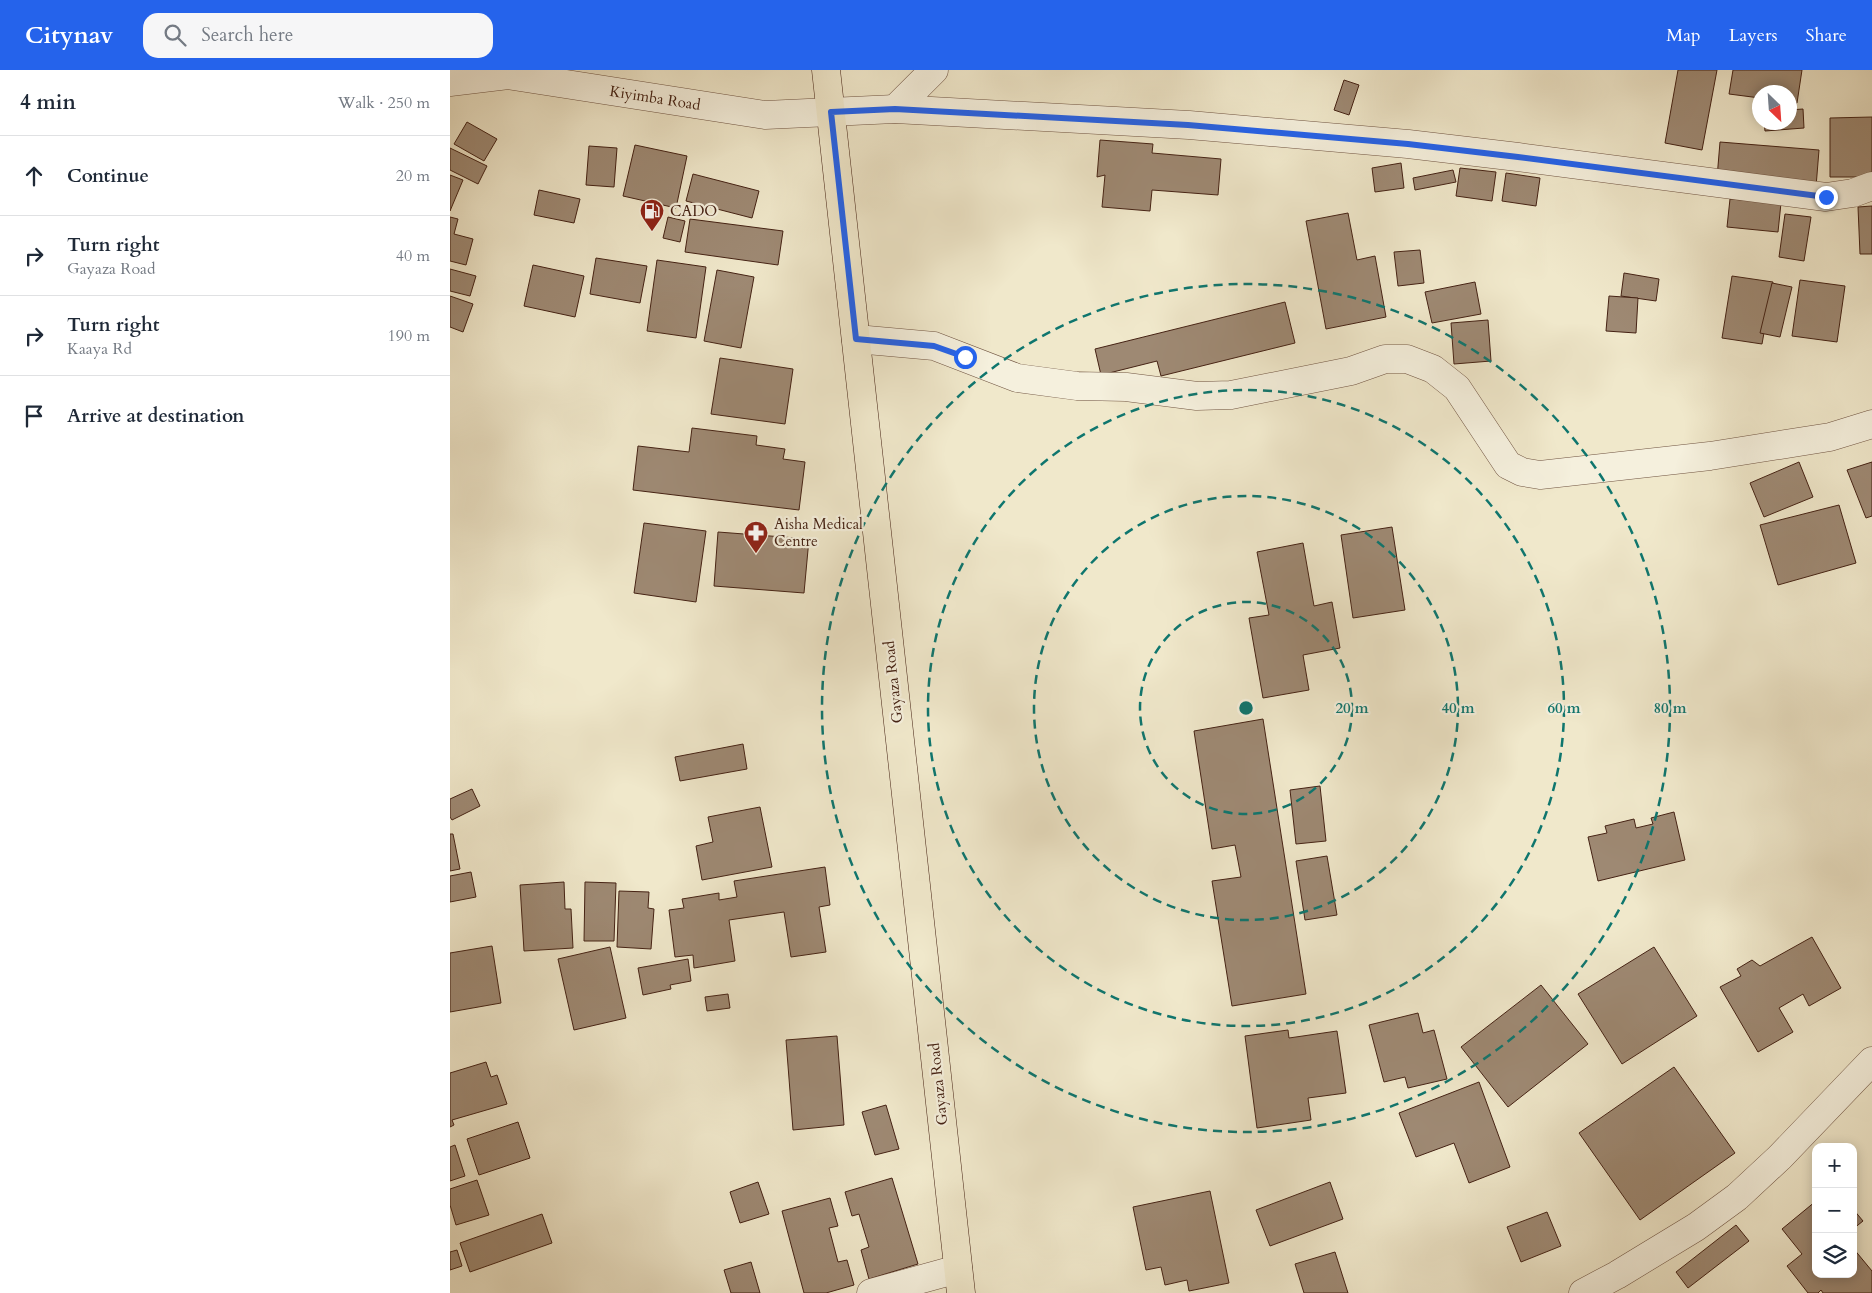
<!DOCTYPE html>
<html lang="en">
<head>
<meta charset="utf-8">
<style>
	body { margin:0; font-family:Cardo,serif; background:#f6f6f7; color:#1f2937 }
	.controls { position:absolute; right:15px; bottom:15px; display:grid; overflow:hidden; border-radius:10px; box-shadow:0 2px 12px #0003 }
	.controls button { width:45px; height:45px; display:grid; place-items:center; padding:0; border:0; border-bottom:1px solid #e0e1e3; background:#fff; color:#1f2937; font:25px sans-serif }
	.compass { position:absolute; left:1302px; top:15px; width:45px; height:45px; border-radius:50%; background:#fff; box-shadow:0 2px 12px #0003; rotate:155deg }
	.stop { position:absolute; width:15px; height:15px; margin:-11px; border:4px solid #2563eb; border-radius:50%; background:#fff }
	.stop.end { background:#2563eb; border-color:#fff; box-shadow:0 1px 5px #0008 }
	.list { margin:0; padding:0; list-style:none }
	h2 { display:flex; justify-content:space-between; align-items:center; height:65px; margin:0; padding:0 20px; font-size:21px }
	h2 small { font-size:16px; font-weight:400; color:#747a83 }
	.list li { display:grid; grid-template-columns:32px 1fr auto; gap:15px; align-items:center; box-sizing:border-box; height:80px; padding:0 20px; border-top:1px solid #e0e1e3 }
	.list b { display:block; font-size:19px; white-space:nowrap }
	.list p { margin:0; font-size:16px; white-space:nowrap; color:#747a83 }
	.list em { font-size:16px; font-style:normal; color:#747a83 }
	.icon { flex:none; width:28px; height:28px; fill:none; stroke:currentColor; stroke-width:2; stroke-linecap:round; stroke-linejoin:round }
	.map { position:relative; flex:none; width:1422px; height:1223px; overflow:hidden }
	header { display:flex; align-items:center; gap:30px; box-sizing:border-box; height:70px; padding:0 25px; background:#2563eb; color:#fff }
	header strong { font-size:24px }
	nav { display:flex; gap:28px; margin-inline-start:auto; font-size:18px }
	.search { width:350px; height:45px; background:#f6f6f7; display:flex; align-items:center; gap:12px; box-sizing:border-box; padding:0 18px; border-radius:15px; color:#747a83; font-size:19px }
	main { display:flex }
	aside { flex:1; background:#fff }
	.map>svg:first-child { display:block }
	.building { fill:#9e8973; stroke:#452214 }
	.lines { fill:none; stroke-linecap:round; stroke-linejoin:round }
	.street-casing { stroke:#705442; stroke-width:29 }
	.primary-casing { stroke:#452214; stroke-width:29 }
	.street { stroke:#f5f0dd; stroke-width:28 }
	.primary { stroke:#f0e8cb; stroke-width:28 }
	.route { stroke:#2563eb; stroke-width:6 }
	.ring { fill:none; stroke:#0f766e; stroke-width:2.5; stroke-dasharray:9 6 }
	.labels { text-anchor:middle; dominant-baseline:central; stroke-width:4.5; stroke-linejoin:round; paint-order:stroke }
	.street-label { font-size:15px; fill:#452214; stroke:#f5f0dd }
	.poi-label { font-size:15px; fill:#452214; stroke:#f5f0dd; text-anchor:start }
	.centre { fill:#0f766e; stroke:#f5f0dd; stroke-width:2.5 }
	.ring-label { font-size:15px; text-anchor:middle; font-weight:bold; fill:#0f766e; stroke:#f5f0dd; stroke-width:4.5; stroke-linejoin:round; paint-order:stroke }
</style>
</head>
<body>
<header>
<strong>Citynav</strong>
<div class="search"><svg class="icon" aria-label="search" viewBox="0 0 24 24"><circle cx="10" cy="10" r="6"/><path d="M15 15l6 6"/></svg>Search here</div>
<nav><a>Map</a><a>Layers</a><a>Share</a></nav>
</header>
<main>
<aside>
<h2>4 min<small>Walk · 250 m</small></h2>
<ul class="list">
<li><svg class="icon" aria-label="ahead" viewBox="0 0 24 24"><path d="M12 20V5M6 11l6-6 6 6"/></svg><div><b>Continue</b></div><em>20 m</em></li>
<li><svg class="icon" aria-label="right" viewBox="0 0 24 24"><path d="M7 20v-9h11M14 6l5 5-5 5"/></svg><div><b>Turn right</b><p>Gayaza Road</p></div><em>40 m</em></li>
<li><svg class="icon" aria-label="right" viewBox="0 0 24 24"><path d="M7 20v-9h11M14 6l5 5-5 5"/></svg><div><b>Turn right</b><p>Kaaya Rd</p></div><em>190 m</em></li>
<li><svg class="icon" aria-label="arrive" viewBox="0 0 24 24"><path d="M6 21V4h12l-3 4 3 4H6"/></svg><div><b>Arrive at destination</b></div></li>
</ul>
</aside>
<div class="map">
<svg width="1422" height="1223" viewBox="0 0 1422 1223">
	<rect width="100%" height="100%" fill="#f0e8cb"/>
	<filter id="stains"><feTurbulence type="fractalNoise" baseFrequency=".004" numOctaves="4"/><feColorMatrix values="0 0 0 0 .2 0 0 0 0 .09 0 0 0 0 .02 0 0 0 .5 -.17"/></filter>
	<radialGradient id="worn" r=".72"><stop offset=".6" stop-color="#630" stop-opacity="0"/><stop offset="1" stop-color="#630" stop-opacity=".3"/></radialGradient>
	<g class="building">
		<path d="M1228,0H1267L1252,80L1215,73Z"/>
		<path d="M1283,0H1352L1347,33L1340,32V22H1310V28L1279,24Z"/>
		<path d="M894,10L909,15L899,45L884,40Z"/>
		<path d="M1353,39L1354,58L1315,61L1314,52H1340V40Z"/>
		<path d="M1422,47V107H1380V48Z"/>
		<path d="M17,52L47,69L34,91L4,74Z"/>
		<path d="M650,70L703,74L702,83L771,89L768,125L702,120L700,141L652,137L655,105L647,107Z"/>
		<path d="M1270,72L1369,80L1366,117L1267,108Z"/>
		<path d="M185,75L237,86L226,138L173,126Z"/>
		<path d="M139,76L167,78L164,117L136,115Z"/>
		<path d="M0,78L37,96L28,114L0,100Z"/>
		<path d="M951,93L954,118L925,122L922,98Z"/>
		<path d="M1010,98L1046,102L1042,131L1006,126Z"/>
		<path d="M1003,100L1006,112L965,120L963,108Z"/>
		<path d="M1056,103L1090,108L1086,136L1052,131Z"/>
		<path d="M243,104L309,121L302,148L236,131Z"/>
		<path d="M0,105L13,110L0,141Z"/>
		<path d="M89,120L130,129L124,153L84,145Z"/>
		<path d="M1280,129L1331,133L1328,162L1277,157Z"/>
		<path d="M1422,136V184H1410L1408,137Z"/>
		<path d="M898,143L907,190L925,186L936,247L876,259L856,151Z"/>
		<path d="M1335,144L1361,147L1354,191L1329,187Z"/>
		<path d="M0,147L8,149L4,164L23,169L16,195L0,191Z"/>
		<path d="M218,147L235,151L230,172L213,168Z"/>
		<path d="M240,149L333,161L328,195L235,182Z"/>
		<path d="M970,180L974,213L948,216L944,182Z"/>
		<path d="M146,188L197,196L190,233L140,224Z"/>
		<path d="M207,190L256,197L246,268L197,261Z"/>
		<path d="M83,195L134,206L125,247L74,236Z"/>
		<path d="M0,199L26,206L20,226L0,221Z"/>
		<path d="M267,200L304,207L291,278L254,271Z"/>
		<path d="M1174,203L1209,209L1206,231L1171,226Z"/>
		<path d="M1282,206L1323,212L1312,274L1272,268Z"/>
		<path d="M1350,210L1395,216L1387,272L1342,266Z"/>
		<path d="M1025,212L1031,244L982,253L975,222Z"/>
		<path d="M1322,213L1342,217L1330,267L1310,263Z"/>
		<path d="M0,226L23,234L13,262L0,257Z"/>
		<path d="M1159,226L1188,228L1186,263L1156,261Z"/>
		<path d="M835,232L845,273L711,306L707,291L651,305L645,279Z"/>
		<path d="M1038,250L1041,291L1004,294L1001,253Z"/>
		<path d="M270,288L343,299L335,354L261,344Z"/>
		<path d="M242,358L307,366L306,375L335,379L333,389L355,392L349,440L183,420L188,376L239,382Z"/>
		<path d="M1349,392L1363,427L1314,447L1300,413Z"/>
		<path d="M1422,392V446L1416,448L1397,400Z"/>
		<path d="M1389,435L1406,493L1328,515L1310,455Z"/>
		<path d="M194,453L256,461L246,532L184,523Z"/>
		<path d="M942,457L955,540L903,548L891,465Z"/>
		<path d="M268,462L359,469L354,523L264,516Z"/>
		<path d="M853,473L864,536L882,532L890,578L853,585L859,620L813,628L799,548L819,545L807,482Z"/>
		<path d="M813,649L856,924L782,936L762,811L791,807L785,775L762,779L744,661Z"/>
		<path d="M293,674L297,699L230,711L225,687Z"/>
		<path d="M870,716L876,771L846,774L840,720Z"/>
		<path d="M22,719L30,736L2,750L0,747V729Z"/>
		<path d="M310,737L322,797L252,810L246,776L263,772L258,747Z"/>
		<path d="M1224,742L1235,790L1148,811L1138,767L1157,763L1155,756L1184,749L1186,758L1203,754L1201,748Z"/>
		<path d="M0,764H3L10,799L0,801Z"/>
		<path d="M877,786L887,845L855,850L846,791Z"/>
		<path d="M375,797L380,835L369,837L376,882L341,887L334,842L279,850L285,891L244,898L243,885L225,887L219,840L234,838L232,829L269,823V830L287,827L284,811Z"/>
		<path d="M21,802L26,827L0,832V806Z"/>
		<path d="M114,812L115,839H121L123,878L74,881L70,815Z"/>
		<path d="M135,812L166,813L164,871H134Z"/>
		<path d="M169,821L199,822L198,838L204,839L201,879L167,877Z"/>
		<path d="M1362,867L1391,918L1359,936L1353,924L1329,938L1343,962L1308,982L1270,917L1291,906L1287,899L1302,890L1310,896Z"/>
		<path d="M42,876L51,933L0,942V883Z"/>
		<path d="M160,877L176,948L124,960L108,889Z"/>
		<path d="M1204,877L1247,946L1172,994L1128,924Z"/>
		<path d="M238,889L241,911L220,915L221,919L193,925L188,898Z"/>
		<path d="M1091,915L1138,974L1058,1037L1011,977Z"/>
		<path d="M278,924L280,938L257,941L255,927Z"/>
		<path d="M968,943L973,963L984,960L997,1009L958,1018L955,1007L934,1012L919,955Z"/>
		<path d="M838,960L839,968L887,961L896,1023L858,1028L861,1050L807,1058L795,966Z"/>
		<path d="M387,966L394,1055L343,1060L336,970Z"/>
		<path d="M36,992L41,1007L47,1005L57,1034L2,1050L4,1055L0,1057V1003Z"/>
		<path d="M1224,997L1285,1083L1190,1150L1129,1063Z"/>
		<path d="M1029,1012L1060,1097L1019,1113L1004,1073L966,1087L949,1043Z"/>
		<path d="M436,1035L449,1079L425,1085L412,1042Z"/>
		<path d="M68,1052L80,1088L29,1105L17,1069Z"/>
		<path d="M5,1075L15,1106L0,1111V1077Z"/>
		<path d="M442,1108L468,1194L419,1209L411,1180L419,1177L409,1144L402,1146L395,1122Z"/>
		<path d="M27,1110L39,1145L6,1155L0,1135V1119Z"/>
		<path d="M308,1112L319,1144L290,1153L280,1122Z"/>
		<path d="M880,1112L893,1149L820,1176L806,1140Z"/>
		<path d="M760,1121L779,1213L739,1221L737,1210L715,1215L711,1197L696,1200L683,1137Z"/>
		<path d="M380,1128L388,1156L379,1158L388,1192L397,1190L404,1215L376,1223H354L332,1141Z"/>
		<path d="M1366,1131V1204H1403V1178L1422,1201V1223H1373L1371,1220L1368,1223H1358L1337,1196L1352,1184L1332,1159Z"/>
		<path d="M1403,1139L1413,1151L1403,1159Z"/>
		<path d="M1097,1142L1111,1176L1071,1192L1057,1157Z"/>
		<path d="M92,1144L102,1173L20,1202L10,1173Z"/>
		<path d="M1286,1155L1299,1171L1238,1218L1226,1202Z"/>
		<path d="M7,1180L12,1196L0,1200V1182Z"/>
		<path d="M885,1182L898,1223H854L845,1194Z"/>
		<path d="M301,1192L310,1223H281L274,1200Z"/>
	</g>
	<g class="lines">
		<defs>
			<g id="street">
				<path d="M0,12L58,5L315,45L445,39L739,55L958,74L1068,87L1376,127L1403,123L1422,116"/>
				<path d="M445,39L484,0"/>
				<path d="M406,269L484,276L567,308L627,316L676,317L747,326L781,325L901,301L935,289H957L983,299L1007,318L1058,395L1072,402L1090,405L1260,386L1380,367L1422,354"/>
				<path d="M421,1223L508,1199"/>
				<path d="M1133,1223L1167,1205L1246,1157L1287,1127L1330,1087L1422,991"/>
			</g>
			<path id="primary" d="M376,0L511,1223"/>
		</defs>
		<use href="#street" class="street-casing"/>
		<use href="#primary" class="primary-casing"/>
		<use href="#street" class="street"/>
		<use href="#primary" class="primary"/>
	</g>
	<g class="lines">
		<path class="route" d="M515,287L484,276L406,269L381,42L445,39L738,55L958,74L1068,87L1376,127"/>
	</g>
	<g class="ring">
		<circle cx="796" cy="638" r="106"/>
		<circle cx="796" cy="638" r="212"/>
		<circle cx="796" cy="638" r="318"/>
		<circle cx="796" cy="638" r="424"/>
	</g>
	<defs>
		<symbol id="fuel-pin" viewBox="-11 -11 22 30"><path d="M0 17L-7.5 6A9.5 9.5 0 1 1 7.5 6Z" fill="#8f2418" stroke="#f5f0dd"/><path d="M-5.5-6h7V0h2V4h1.3V-2.5L3-4.5l.8-.8L6-3V5H2.5V1h-1V6h-7ZM-4.2-4.7v3.2H.2V-4.7Z" fill="#fff"/></symbol>
		<symbol id="pharmacy-pin" viewBox="-11 -11 22 30"><path d="M0 17L-7.5 6A9.5 9.5 0 1 1 7.5 6Z" fill="#8f2418" stroke="#f5f0dd"/><path d="M-2-6h4v4h4v4h-4v4h-4v-4h-4v-4h4Z" fill="#fff"/></symbol>
	</defs>
	<g fill-rule="evenodd">
		<use href="#fuel-pin" x="188" y="127" width="28" height="38"/>
		<use href="#pharmacy-pin" x="292" y="449" width="28" height="38"/>
	</g>
	<g class="labels">
		<g class="street-label">
			<text transform="translate(205 28) rotate(9)">Kiyimba Road</text>
			<text transform="translate(443 612) rotate(-96)">Gayaza Road</text>
			<text transform="translate(488 1014) rotate(-96)">Gayaza Road</text>
		</g>
		<g class="poi-label">
			<text x="220" y="141">CADO</text>
			<text x="324" y="454">Aisha Medical<tspan x="324" dy="17">Centre</tspan></text>
		</g>
	</g>
	<circle cx="796" cy="638" r="8" class="centre"/>
	<g class="ring-label">
		<text x="902" y="643">20 m</text>
		<text x="1008" y="643">40 m</text>
		<text x="1114" y="643">60 m</text>
		<text x="1220" y="643">80 m</text>
	</g>
	<rect width="100%" height="100%" filter="url(#stains)"/>
	<rect width="100%" height="100%" fill="url(#worn)"/>
</svg>
<div class="controls">
<button>+</button>
<button>−</button>
<button><svg class="icon" aria-label="layers" viewBox="0 0 24 24"><path d="M12 4l9 5-9 5-9-5zM3 14l9 5 9-5"/></svg></button>
</div>
<svg class="compass" viewBox="-18 -18 36 36"><path d="M0-13l5 13h-10z" fill="#e53935"/><path d="M0 13l5-13h-10z" fill="#747a83"/></svg>
<div class="stop" style="left:515px;top:287px"></div>
<div class="stop end" style="left:1376px;top:127px"></div>
</div>
</main>
</body>
</html>
